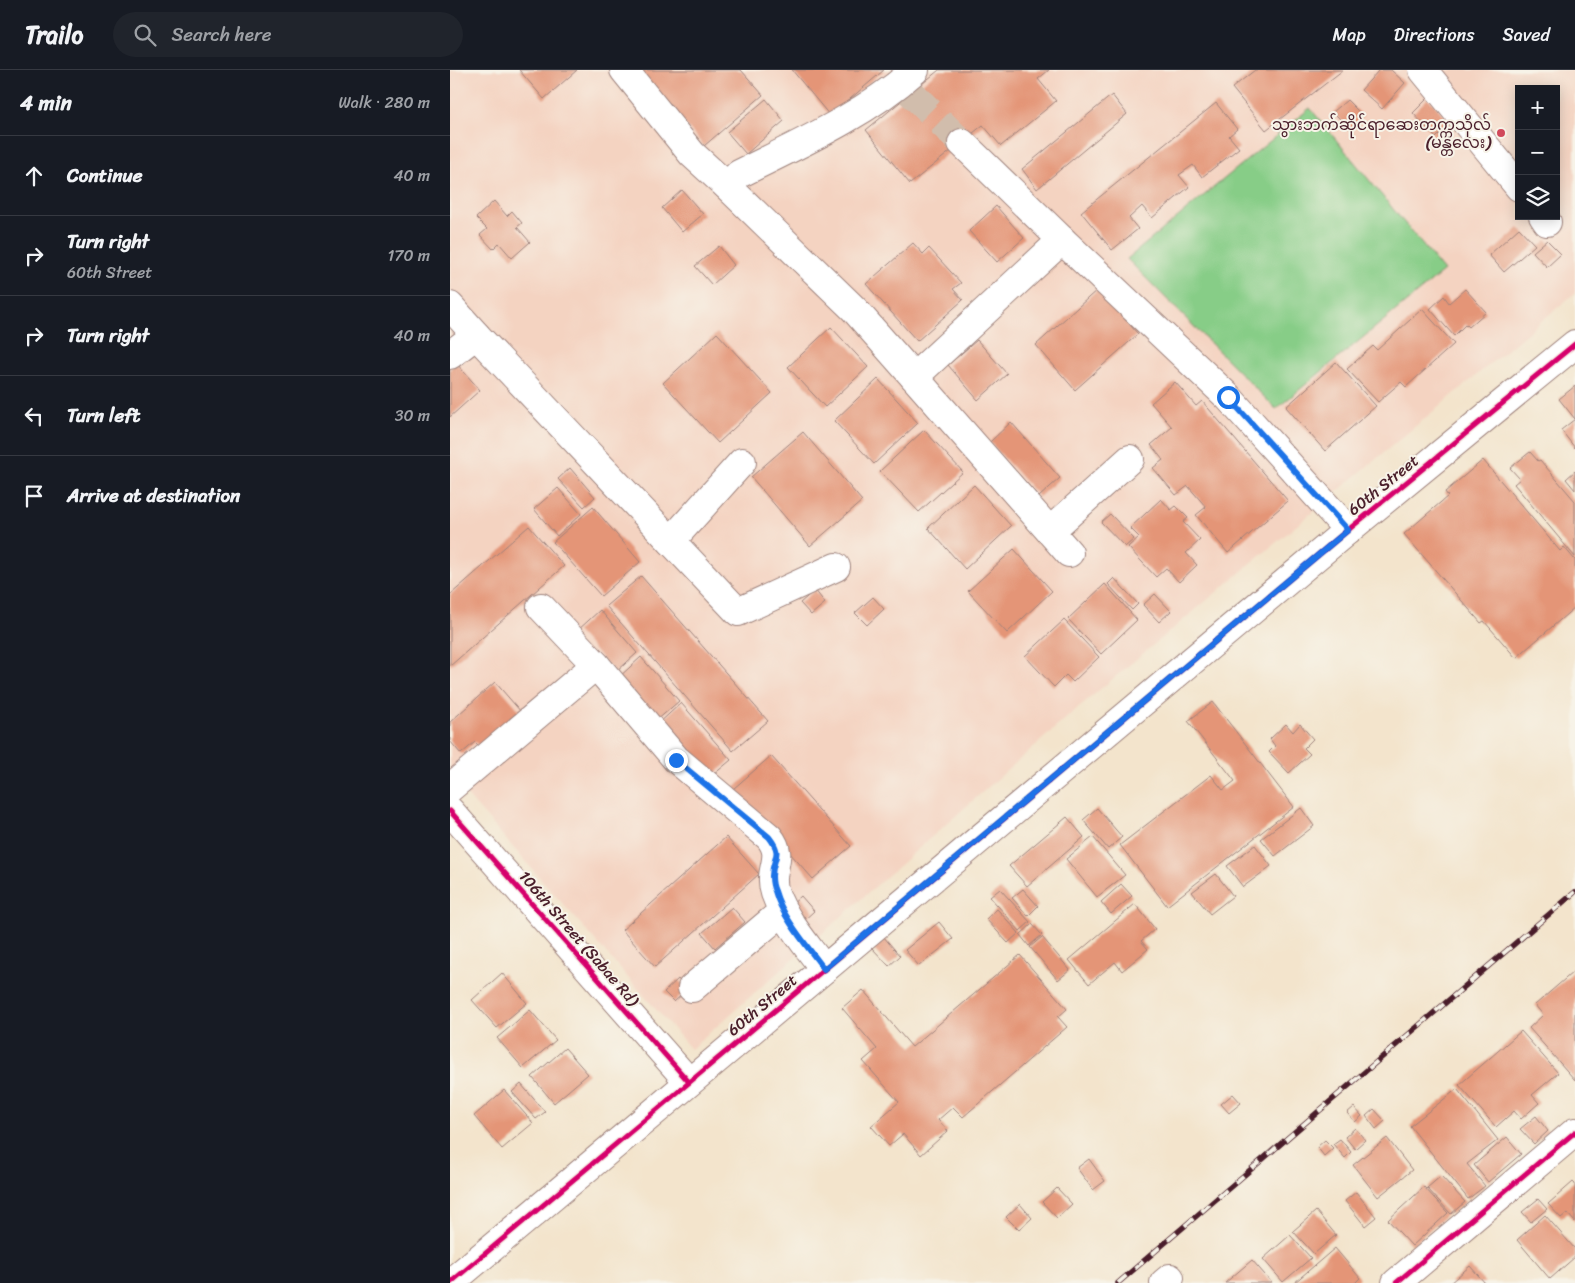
<!DOCTYPE html>
<html lang="en">
<head>
<meta charset="utf-8">
<style>
	body { margin:0; font-family:Sriracha,"Noto Sans Myanmar",sans-serif; background:#20242c; color:#f1f3f6 }
	.controls { position:absolute; right:15px; top:15px; display:grid; overflow:hidden; border-radius:0px; box-shadow:0 2px 12px #0003 }
	.controls button { width:45px; height:45px; display:grid; place-items:center; padding:0; border:0; border-bottom:1px solid #363941; background:#171b24; color:#f1f3f6; font:25px sans-serif }
	.stop { position:absolute; width:15px; height:15px; margin:-11px; border:4px solid #1a73e8; border-radius:50%; background:#fff }
	.stop.end { background:#1a73e8; border-color:#fff; box-shadow:0 1px 5px #0008 }
	.list { margin:0; padding:0; list-style:none }
	h2 { display:flex; justify-content:space-between; align-items:center; height:65px; margin:0; padding:0 20px; font-size:21px }
	h2 small { font-size:16px; font-weight:400; color:#9ea1a6 }
	.list li { display:grid; grid-template-columns:32px 1fr auto; gap:15px; align-items:center; box-sizing:border-box; height:80px; padding:0 20px; border-top:1px solid #363941 }
	.list b { display:block; font-size:19px; white-space:nowrap }
	.list p { margin:0; font-size:16px; white-space:nowrap; color:#9ea1a6 }
	.list em { font-size:16px; font-style:normal; color:#9ea1a6 }
	.icon { flex:none; width:28px; height:28px; fill:none; stroke:currentColor; stroke-width:2; stroke-linecap:round; stroke-linejoin:round }
	.map { position:relative; flex:none; width:1125px; height:1213px; overflow:hidden }
	header { display:flex; align-items:center; gap:30px; box-sizing:border-box; height:70px; padding:0 25px; background:#171b24; border-bottom:1px solid #363941 }
	header strong { font-size:24px }
	nav { display:flex; gap:28px; margin-inline-start:auto; font-size:18px }
	.search { width:350px; height:45px; background:#20242c; display:flex; align-items:center; gap:12px; box-sizing:border-box; padding:0 18px; border-radius:28px; color:#9ea1a6; font-size:19px }
	main { display:flex }
	aside { flex:1; background:#171b24 }
	.map>svg:first-child { display:block }
	.built { fill:#f4d3c1; fill-rule:evenodd }
	.green { fill:#87cd87; stroke:#687659 }
	.building { fill:#e49577 }
	.lines { fill:none; stroke-linecap:round; stroke-linejoin:round }
	.minor-tunnel { stroke:#d1bdac; stroke-width:28; stroke-dasharray:28 14; stroke-linecap:butt }
	.minor-casing { stroke:#9e827c; stroke-width:30 }
	.minor { stroke:#fff; stroke-width:28 }
	.rail-casing { stroke:#4a1f2b; stroke-width:5.5 }
	.rail { stroke:#f7f3e8; stroke-width:4; stroke-dasharray:11; stroke-linecap:butt }
	.cycleway-casing { stroke:#f7f3e8; stroke-width:8 }
	.cycleway { stroke:#d6006c; stroke-width:5 }
	.route { stroke:#1a73e8; stroke-width:6 }
	.poi-dot { fill:#d1495b; stroke:#f7f3e8; stroke-width:2 }
	.labels { text-anchor:middle; dominant-baseline:central; stroke-width:4; stroke-linejoin:round; paint-order:stroke }
	.poi-label { font-size:16px; fill:#4a1f2b; stroke:#f7f3e8; text-anchor:end }
	.street-label { font-size:16px; fill:#4a1f2b; stroke:#f7f3e8 }
</style>
</head>
<body>
<header>
<strong>Trailo</strong>
<div class="search"><svg class="icon" aria-label="search" viewBox="0 0 24 24"><circle cx="10" cy="10" r="6"/><path d="M15 15l6 6"/></svg>Search here</div>
<nav><a>Map</a><a>Directions</a><a>Saved</a></nav>
</header>
<main>
<aside>
<h2>4 min<small>Walk · 280 m</small></h2>
<ul class="list">
<li><svg class="icon" aria-label="ahead" viewBox="0 0 24 24"><path d="M12 20V5M6 11l6-6 6 6"/></svg><div><b>Continue</b></div><em>40 m</em></li>
<li><svg class="icon" aria-label="right" viewBox="0 0 24 24"><path d="M7 20v-9h11M14 6l5 5-5 5"/></svg><div><b>Turn right</b><p>60th Street</p></div><em>170 m</em></li>
<li><svg class="icon" aria-label="right" viewBox="0 0 24 24"><path d="M7 20v-9h11M14 6l5 5-5 5"/></svg><div><b>Turn right</b></div><em>40 m</em></li>
<li><svg class="icon" aria-label="left" viewBox="0 0 24 24"><path d="M17 20v-9H6M10 6l-5 5 5 5"/></svg><div><b>Turn left</b></div><em>30 m</em></li>
<li><svg class="icon" aria-label="arrive" viewBox="0 0 24 24"><path d="M6 21V4h12l-3 4 3 4H6"/></svg><div><b>Arrive at destination</b></div></li>
</ul>
</aside>
<div class="map">
<svg width="1125" height="1213" viewBox="0 0 1125 1213">
	<rect width="100%" height="100%" fill="#f7f3e8"/>
	<filter id="ink" filterUnits="userSpaceOnUse"><feTurbulence type="fractalNoise" baseFrequency=".02" numOctaves="2"/><feDisplacementMap in="SourceGraphic" scale="10" xChannelSelector="R" yChannelSelector="G"/><feConvolveMatrix kernelMatrix="1 2 1 2 8 2 1 2 1" color-interpolation-filters="sRGB"/></filter>
	<filter id="wash" filterUnits="userSpaceOnUse"><feTurbulence type="fractalNoise" baseFrequency=".0096" numOctaves="4" result="noise"/><feDisplacementMap in="SourceGraphic" scale="20" xChannelSelector="R" yChannelSelector="G"/><feGaussianBlur stdDeviation="1.12" result="paint"/><feColorMatrix in="noise" values="0 0 0 0 0 0 0 0 0 0 0 0 0 0 0 0 0 1.4 0 .05"/><feComposite in="paint" operator="in"/></filter>
	<g filter="url(#wash)">
		<rect width="100%" height="100%" fill="#f3e4cc"/>
		<path class="built" d="M0,0H1125V223L629,637L241,979L0,706ZM1069,19H1106V146H1069Z"/>
		<path class="green" d="M860,38L994,201L826,339L677,189Z"/>
		<g id="blocks">
			<g class="building">
				<path d="M69,0H127L94,29Z"/>
				<path d="M188,0H291L313,25L254,76Z"/>
				<path d="M342,0H434L380,46Z"/>
				<path d="M489,0H599L588,9L606,31L551,76L533,55L460,114L416,60Z"/>
				<path d="M805,0H893L816,60L782,18Z"/>
				<path d="M929,0H941L955,13L932,39L911,20Z"/>
				<path d="M662,25L677,44L587,119L572,99Z"/>
				<path d="M978,28L1001,53L986,68L963,43Z"/>
				<path d="M316,29L334,51L296,84L277,62Z"/>
				<path d="M897,30L913,46L900,59L883,42Z"/>
				<path d="M766,33L787,59L779,66L789,78L752,107L743,95L729,105L739,117L702,148L692,136L679,148L688,159L662,180L631,142Z"/>
				<path d="M232,120L253,144L232,162L212,138Z"/>
				<path d="M44,131L57,146L62,141L72,153L67,157L80,172L62,188L49,173L43,179L30,165L37,159L26,148Z"/>
				<path d="M546,136L574,168L547,192L519,161Z"/>
				<path d="M1069,158L1085,175L1054,202L1039,185Z"/>
				<path d="M1097,170L1111,184L1097,197L1083,182Z"/>
				<path d="M463,173L473,184L479,178L511,213L503,219L513,230L467,271L416,214Z"/>
				<path d="M269,176L284,195L262,215L245,196Z"/>
				<path d="M648,219L688,264L625,320L586,275Z"/>
				<path d="M1015,219L1036,242L1019,257L1016,254L1004,266L980,239L994,226L999,233Z"/>
				<path d="M972,239L1004,274L956,317L951,312L928,332L897,299L923,276L927,280Z"/>
				<path d="M381,257L418,297L375,337L338,297Z"/>
				<path d="M267,263L322,323L268,373L213,313Z"/>
				<path d="M527,270L557,304L528,330L498,295Z"/>
				<path d="M886,292L926,336L875,381L836,337Z"/>
				<path d="M6,293L30,320L0,347V299Z"/>
				<path d="M428,309L468,353L424,394L384,351Z"/>
				<path d="M725,312L746,336L752,331L838,431L778,483L746,445L756,437L738,416L726,425L703,398L713,390L701,375L722,357L701,333Z"/>
				<path d="M1125,316V349L1109,329Z"/>
				<path d="M1125,349V378L1111,360Z"/>
				<path d="M561,352L610,408L589,427L540,372Z"/>
				<path d="M474,360L513,402L469,442L430,401Z"/>
				<path d="M353,362L412,431L360,476L301,407Z"/>
				<path d="M1080,382L1088,391L1090,390L1125,431V487L1064,414L1070,409L1060,398Z"/>
				<path d="M1033,390L1110,481L1114,477L1125,490V537L1066,588L1034,551L1031,553L954,464L998,426L995,422Z"/>
				<path d="M120,398L145,427L134,437L108,409Z"/>
				<path d="M1125,401V420L1116,409Z"/>
				<path d="M524,415L561,456L515,499L478,458Z"/>
				<path d="M108,418L131,444L107,466L84,439Z"/>
				<path d="M711,429L721,440L726,436L738,448L733,452L750,470L736,483L747,495L729,512L716,498L706,507L678,477L689,467L680,458Z"/>
				<path d="M143,437L190,492L151,526L103,472Z"/>
				<path d="M660,444L684,469L675,477L651,452Z"/>
				<path d="M79,456L114,496L0,596V525Z"/>
				<path d="M564,479L602,521L557,563L518,521Z"/>
				<path d="M191,506L318,651L283,681L156,536Z"/>
				<path d="M664,508L688,534L682,540L658,514Z"/>
				<path d="M655,514L687,550L651,584L618,549Z"/>
				<path d="M365,520L375,533L361,545L350,533Z"/>
				<path d="M705,524L721,541L709,552L693,535Z"/>
				<path d="M423,527L434,539L417,555L405,543Z"/>
				<path d="M150,540L187,583L165,603L127,561Z"/>
				<path d="M614,550L649,587L623,612L616,605L604,617L575,586Z"/>
				<path d="M191,587L229,631L206,651L168,608Z"/>
				<path d="M45,612L72,643L31,678L25,672L11,684L0,671V652Z"/>
				<path d="M763,632L844,737L717,836L670,775L761,705L773,720L785,711L738,651Z"/>
				<path d="M231,633L281,690L257,710L208,654Z"/>
				<path d="M836,654L843,662L850,654L863,669L854,678L860,684L839,703L819,682L825,676L820,669Z"/>
				<path d="M321,686L401,776L363,809L283,719Z"/>
				<path d="M647,738L672,767L658,779L633,750Z"/>
				<path d="M851,738L864,756L825,786L811,769Z"/>
				<path d="M617,747L634,767L577,816L559,796Z"/>
				<path d="M276,767L309,804L205,897L172,860Z"/>
				<path d="M643,767L675,805L647,827L616,789Z"/>
				<path d="M805,775L821,796L793,817L777,796Z"/>
				<path d="M766,804L783,826L760,844L742,822Z"/>
				<path d="M671,814L682,826L661,844L651,832Z"/>
				<path d="M550,819L580,852L570,861L540,827Z"/>
				<path d="M573,819L588,836L578,846L562,828Z"/>
				<path d="M351,826L364,841L352,852L339,837Z"/>
				<path d="M685,834L705,859L691,871L698,879L672,901L665,892L639,914L619,890Z"/>
				<path d="M282,837L295,852L265,878L252,863Z"/>
				<path d="M547,839L569,863L558,873L536,849Z"/>
				<path d="M489,852L503,869L469,896L455,880Z"/>
				<path d="M582,854L592,865L579,876L570,865Z"/>
				<path d="M433,866L450,886L439,896L421,877Z"/>
				<path d="M592,867L620,900L608,910L580,877Z"/>
				<path d="M570,885L617,939L608,947L617,957L513,1047L503,1037L488,1050L498,1061L471,1085L453,1064L439,1076L421,1056L449,1032L413,991L427,979L392,938L413,920L462,977Z"/>
				<path d="M1123,902L1125,905V1010L1079,958L1093,945L1085,935Z"/>
				<path d="M52,903L77,933L47,958L22,930Z"/>
				<path d="M228,909L237,920L224,932L214,922Z"/>
				<path d="M80,940L106,970L73,998L47,968Z"/>
				<path d="M1071,961L1108,1003L1082,1025L1089,1033L1071,1049L1064,1041L1046,1057L1009,1015Z"/>
				<path d="M115,978L138,1004L104,1033L82,1007Z"/>
				<path d="M71,1014L95,1042L86,1049L62,1022Z"/>
				<path d="M1007,1019L1048,1070L1017,1094L1035,1116L1018,1129L960,1056Z"/>
				<path d="M54,1020L83,1053L52,1079L24,1046Z"/>
				<path d="M783,1024L791,1033L779,1043L771,1034Z"/>
				<path d="M904,1037L912,1046L905,1052L897,1043Z"/>
				<path d="M924,1039L935,1051L926,1059L916,1046Z"/>
				<path d="M1086,1046L1098,1061L1084,1074L1070,1059Z"/>
				<path d="M905,1058L915,1070L905,1079L895,1067Z"/>
				<path d="M1057,1067L1071,1084L1038,1112L1024,1095Z"/>
				<path d="M937,1068L962,1100L928,1127L903,1095Z"/>
				<path d="M890,1069L901,1082L895,1088L883,1074Z"/>
				<path d="M875,1070L883,1078L874,1086L867,1077Z"/>
				<path d="M639,1089L655,1111L643,1120L627,1098Z"/>
				<path d="M991,1106L1015,1132L1001,1144L977,1118Z"/>
				<path d="M1123,1112L1125,1114V1152L1117,1143L1111,1148L1098,1134Z"/>
				<path d="M974,1117L998,1143L962,1176L938,1150Z"/>
				<path d="M607,1118L622,1134L607,1148L592,1132Z"/>
				<path d="M906,1122L926,1147L915,1156L895,1131Z"/>
				<path d="M1088,1129L1097,1139L1081,1152L1072,1142Z"/>
				<path d="M570,1134L582,1148L569,1160L556,1147Z"/>
				<path d="M866,1141L886,1165L864,1184L843,1161Z"/>
				<path d="M1095,1145L1125,1179V1187L1100,1209L1067,1170Z"/>
				<path d="M840,1165L861,1188L833,1212L813,1189Z"/>
				<path d="M885,1178L910,1208L905,1213H844Z"/>
				<path d="M802,1190L822,1213H775Z"/>
				<path d="M1020,1196L1035,1213H1000Z"/>
			</g>
		</g>
	</g>
	<g filter="url(#ink)">
		<use href="#blocks" fill-opacity="0" stroke="#9e827c" stroke-width="1"/>
		<g class="lines">
			<path class="minor-tunnel" d="M460,22L512,73"/>
			<defs>
				<g id="minor">
					<path d="M174,0L242,84L277,116L289,104C349,74 415,45 465,0"/>
					<path d="M973,0L1069,117"/>
					<path d="M512,73L612,170L778,327L898,460"/>
					<path d="M277,116L404,239L464,307"/>
					<path d="M1093,146L1097,152"/>
					<path d="M612,170L464,307L619,483"/>
					<path d="M0,236L26,265"/>
					<path d="M0,285L26,265L288,542L386,497"/>
					<path d="M600,461L680,389"/>
					<path d="M221,471L292,392"/>
					<path d="M91,537L146,595L226,689L319,767C336,788 317,798 325,823C335,851 357,875 374,899"/>
					<path d="M0,718L146,595"/>
					<path d="M0,741L239,1012"/>
					<path d="M242,918L333,841"/>
					<path d="M0,1213L898,460L1125,274"/>
					<path d="M714,1213L720,1208"/>
					<path d="M946,1213L1125,1062"/>
				</g>
			</defs>
			<use href="#minor" class="minor-casing"/>
			<use href="#minor" class="minor"/>
			<defs>
				<path id="rail" d="M668,1213L1125,822"/>
			</defs>
			<use href="#rail" class="rail-casing"/>
			<use href="#rail" class="rail"/>
			<defs>
				<g id="cycleway">
					<path d="M0,741L239,1012"/>
					<path d="M0,1213L898,460L1125,274"/>
					<path d="M946,1213L1125,1062"/>
				</g>
			</defs>
			<use href="#cycleway" class="cycleway-casing"/>
			<use href="#cycleway" class="cycleway"/>
		</g>
	</g>
	<g class="lines" filter="url(#ink)">
		<path class="route" d="M226,690L319,767C334,786 322,787 322,806C322,811 323,817 325,821C332,847 358,877 374,899L898,460L778,327"/>
	</g>
	<circle class="poi-dot" cx="1051" cy="63" r="5"/>
	<g class="labels">
		<g class="poi-label">
			<text x="1041" y="54">သွားဘက်ဆိုင်ရာဆေးတက္ကသိုလ်<tspan x="1041" dy="18">(မန္တလေး)</tspan></text>
		</g>
		<g class="street-label">
			<text transform="translate(933 415) rotate(-39)">60th Street</text>
			<text transform="translate(129 868) rotate(49)">106th Street (Sabae Rd)</text>
			<text transform="translate(312 935) rotate(-40)">60th Street</text>
		</g>
	</g>
</svg>
<div class="controls">
<button>+</button>
<button>−</button>
<button><svg class="icon" aria-label="layers" viewBox="0 0 24 24"><path d="M12 4l9 5-9 5-9-5zM3 14l9 5 9-5"/></svg></button>
</div>
<div class="stop" style="left:778px;top:327px"></div>
<div class="stop end" style="left:226px;top:690px"></div>
</div>
</main>
</body>
</html>
